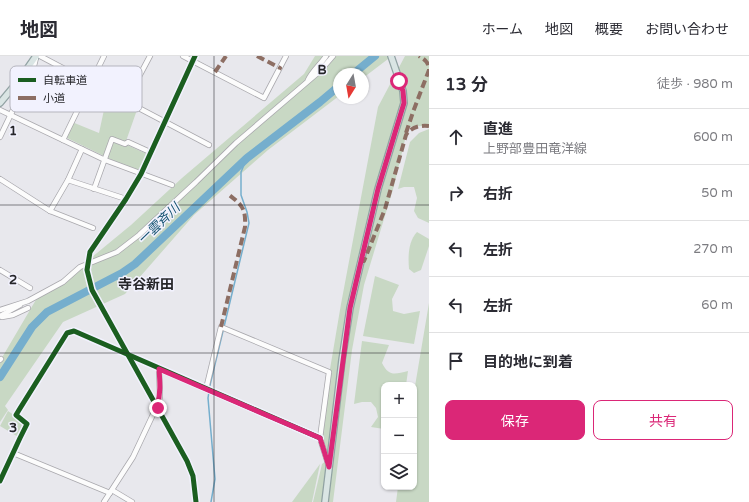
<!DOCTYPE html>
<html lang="ja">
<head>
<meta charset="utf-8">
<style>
	body { margin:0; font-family:"Varela Round","Noto Sans JP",sans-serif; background:#f7f7f7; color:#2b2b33 }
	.controls { position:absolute; right:12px; bottom:12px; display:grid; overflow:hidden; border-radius:8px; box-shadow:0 1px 3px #0004 }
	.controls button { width:36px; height:36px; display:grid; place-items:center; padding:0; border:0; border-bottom:1px solid #e1e1e2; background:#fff; color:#2b2b33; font:20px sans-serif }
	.compass { position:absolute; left:333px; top:12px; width:36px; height:36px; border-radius:50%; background:#fff; box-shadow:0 1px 3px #0004; rotate:191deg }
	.stop { position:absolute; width:12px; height:12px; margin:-9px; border:3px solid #db2777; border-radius:50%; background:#fff }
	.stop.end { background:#db2777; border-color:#fff; box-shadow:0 1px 4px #0008 }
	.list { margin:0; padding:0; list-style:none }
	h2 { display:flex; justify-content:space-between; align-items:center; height:52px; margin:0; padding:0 16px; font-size:17px }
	h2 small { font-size:13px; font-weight:400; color:#7c7c81 }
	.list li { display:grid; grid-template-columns:26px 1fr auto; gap:12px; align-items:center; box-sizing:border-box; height:56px; padding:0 16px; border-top:1px solid #e1e1e2 }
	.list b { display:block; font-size:15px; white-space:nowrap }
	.list p { margin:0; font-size:13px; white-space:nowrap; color:#7c7c81 }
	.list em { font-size:13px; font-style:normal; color:#7c7c81 }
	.actions { display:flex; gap:8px; padding:12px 16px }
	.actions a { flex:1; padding:9px 0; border:1px solid #db2777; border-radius:8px; text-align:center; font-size:14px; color:#db2777 }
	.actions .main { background:#db2777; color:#fff }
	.icon { flex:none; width:22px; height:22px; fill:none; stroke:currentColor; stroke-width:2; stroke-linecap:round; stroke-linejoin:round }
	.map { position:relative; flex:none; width:429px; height:446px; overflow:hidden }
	header { display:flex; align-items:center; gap:24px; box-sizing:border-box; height:56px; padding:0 20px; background:#fff; border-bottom:1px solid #e1e1e2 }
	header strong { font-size:19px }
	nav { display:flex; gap:22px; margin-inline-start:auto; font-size:14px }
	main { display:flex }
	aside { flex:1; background:#fff }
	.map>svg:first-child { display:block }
	.green { fill:#c8d8c4 }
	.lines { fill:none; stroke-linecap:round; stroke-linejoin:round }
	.stream { stroke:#75aecd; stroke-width:1.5 }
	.river { stroke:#75aecd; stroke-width:8 }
	.minor-casing { stroke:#a9a8ad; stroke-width:6 }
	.major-casing { stroke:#91a2a3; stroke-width:8 }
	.minor { stroke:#fcfcfc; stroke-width:4.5 }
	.major { stroke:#dae5e4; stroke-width:5.5 }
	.quiet { stroke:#8d6e63; stroke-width:4; stroke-dasharray:8 4; stroke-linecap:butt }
	.cycleway-casing { stroke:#f2f2fe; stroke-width:8 }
	.cycleway { stroke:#1b5e20; stroke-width:5 }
	.route { stroke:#db2777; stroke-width:5 }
	.grid { fill:none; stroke:#26262a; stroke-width:1; stroke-opacity:0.55 }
	.labels { text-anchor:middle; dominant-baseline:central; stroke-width:3; stroke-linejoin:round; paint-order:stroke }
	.water-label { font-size:13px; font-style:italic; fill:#165472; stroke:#f2f2fe }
	.quarter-label { font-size:14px; font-weight:bold; fill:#26262a; stroke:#f2f2fe }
	.key { fill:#f2f2fe; stroke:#b5b5be; stroke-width:1 }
	.key-label { font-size:11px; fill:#26262a }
	.grid-label { font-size:13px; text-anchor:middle; font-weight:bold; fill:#26262a; stroke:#f2f2fe; stroke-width:3; stroke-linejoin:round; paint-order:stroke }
</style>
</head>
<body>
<header>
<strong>地図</strong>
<nav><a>ホーム</a><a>地図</a><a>概要</a><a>お問い合わせ</a></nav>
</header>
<main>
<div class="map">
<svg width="429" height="446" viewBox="0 0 429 446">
	<rect width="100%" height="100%" fill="#e8e8ed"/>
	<g class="green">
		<path d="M315,0H392L363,22V18H339V40L268,94L194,159L125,238L63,266L5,350L8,354L0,366V305L37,242L80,211L131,169L182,122L304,18Z"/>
		<path d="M405,0H429V71L422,70L408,71L394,130L364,229L352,294L333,446H313L322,408L326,405L320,382L330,313L341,248L378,51Z"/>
		<path d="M107,40L138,51L125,88L149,99L141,118L65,81L72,66L99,77Z"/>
		<path d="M429,73V167L418,162L414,155L417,142L414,131H404L398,133L410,86L419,77Z"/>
		<path d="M417,176L429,183V190L421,214L414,217L409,213C408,200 408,186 417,176Z"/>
		<path d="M375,220L399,229L392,243L393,255L404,258L420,255L414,288L363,280Z"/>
		<path d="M429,247V446H396L398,431H414V336Z"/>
		<path d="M362,285L389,289L382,307C389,321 395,318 408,315L406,329H384V373L371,371L378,361L376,352L371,346H362L354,348Z"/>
		<path d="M8,355L27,368L20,382L0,370Z"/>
		<path d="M320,408L312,446H292Z"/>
	</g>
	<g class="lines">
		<path class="stream" d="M211,446L215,423L208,342L210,329L249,167L247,156L241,139V116L247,102"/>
		<g class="river">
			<path d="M353,18L375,0"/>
			<path d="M0,321L32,271L47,256L122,217L135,208L247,102L320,46L339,30"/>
		</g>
		<defs>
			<g id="minor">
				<path d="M40,0L209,89"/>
				<path d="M183,0L264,42L286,0"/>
				<path d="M195,0L141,118L126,143L90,196L87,214L92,234L187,405L193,420L196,446"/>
				<path d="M308,24C312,15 321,8 326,0"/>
				<path d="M14,31L17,35V44"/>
				<path d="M126,45L150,0"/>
				<path d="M0,54L105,104L172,129"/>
				<path d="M0,81L34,10L36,2"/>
				<path d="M63,84L104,0"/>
				<path d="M0,123L50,155L93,172"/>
				<path d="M68,124L126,143"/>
				<path d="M94,133L112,83L125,88L128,86L150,96"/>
				<path d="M50,155L68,124L82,93"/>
				<path d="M0,214L30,232"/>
				<path d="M0,254L28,245L63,226L80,211L117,196L139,179L196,126L236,87L320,15L333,0"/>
				<path d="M0,260L20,249"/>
				<path d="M2,261L13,259L28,252"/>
				<path d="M0,304L1,303"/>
				<path d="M206,333L221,271L329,316L320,382L329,411"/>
				<path d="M13,397L110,437"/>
				<path d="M0,425L20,382L27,368L16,359L19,354L67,277L74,275L320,382"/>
				<path d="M112,434L132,446"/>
				<path d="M104,446L133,401L157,350L160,341L159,313"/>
			</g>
			<g id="major">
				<path d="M0,47L20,23L36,0"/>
				<path d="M325,446L342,304L350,252L378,133L404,47L403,35L391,0"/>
			</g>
		</defs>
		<use href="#minor" class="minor-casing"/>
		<use href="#major" class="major-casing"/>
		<use href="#minor" class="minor"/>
		<use href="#major" class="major"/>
		<g class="quiet">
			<path d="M257,0L280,12L279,13"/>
			<path d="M215,16L226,0"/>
			<path d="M406,77L413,56L429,14C429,6 425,4 419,0"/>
			<path d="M360,205H364L385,153L406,79C411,71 420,69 429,70"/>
			<path d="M221,271L245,171C246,152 242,149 228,138"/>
		</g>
		<defs>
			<g id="cycleway">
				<path d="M195,0L141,118L126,143L90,196L87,214L92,234L187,405L193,420L196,446"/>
				<path d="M0,425L20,382L27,368L16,359L19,354L67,277L74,275L320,382"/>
			</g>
		</defs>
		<use href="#cycleway" class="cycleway-casing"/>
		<use href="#cycleway" class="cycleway"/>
	</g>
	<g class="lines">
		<path class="route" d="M158,352L157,350C161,338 160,326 159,313L320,382L329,411L350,252L378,133L404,47L403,35L399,25"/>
	</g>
	<path class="grid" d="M214,0V446M0,149H429M0,297H429"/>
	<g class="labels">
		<g class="water-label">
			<text transform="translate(159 168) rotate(-44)">一雲斉川</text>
		</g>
		<g class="quarter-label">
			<text x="146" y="228">寺谷新田</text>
		</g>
	</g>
	<rect x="10" y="10" width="132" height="46" rx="6" class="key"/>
	<rect x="18" y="22" width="18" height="4" fill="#1b5e20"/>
	<rect x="18" y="40" width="18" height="4" fill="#8d6e63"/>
	<g class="key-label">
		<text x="43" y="28">自転車道</text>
		<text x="43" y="46">小道</text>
	</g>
	<g class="grid-label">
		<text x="322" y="18">B</text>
		<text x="13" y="79">1</text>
		<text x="13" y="228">2</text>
		<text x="13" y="376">3</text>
	</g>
</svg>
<div class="controls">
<button>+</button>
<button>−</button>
<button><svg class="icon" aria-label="layers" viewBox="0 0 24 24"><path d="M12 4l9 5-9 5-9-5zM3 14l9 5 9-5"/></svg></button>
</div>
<svg class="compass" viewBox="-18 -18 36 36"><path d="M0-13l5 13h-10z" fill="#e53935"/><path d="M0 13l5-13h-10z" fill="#7c7c81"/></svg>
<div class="stop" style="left:399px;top:25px"></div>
<div class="stop end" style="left:158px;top:352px"></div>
</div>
<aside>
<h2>13 分<small>徒歩 · 980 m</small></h2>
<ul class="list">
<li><svg class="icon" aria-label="ahead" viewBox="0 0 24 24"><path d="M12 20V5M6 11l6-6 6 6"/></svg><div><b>直進</b><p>上野部豊田竜洋線</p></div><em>600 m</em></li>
<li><svg class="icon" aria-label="right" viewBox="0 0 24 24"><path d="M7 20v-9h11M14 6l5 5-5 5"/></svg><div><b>右折</b></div><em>50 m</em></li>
<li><svg class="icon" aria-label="left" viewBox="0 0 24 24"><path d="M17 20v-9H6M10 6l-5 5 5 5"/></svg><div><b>左折</b></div><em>270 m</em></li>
<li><svg class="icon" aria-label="left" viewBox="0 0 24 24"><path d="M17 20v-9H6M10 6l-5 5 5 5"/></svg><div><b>左折</b></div><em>60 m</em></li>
<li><svg class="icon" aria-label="arrive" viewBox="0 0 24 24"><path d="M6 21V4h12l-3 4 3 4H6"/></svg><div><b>目的地に到着</b></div></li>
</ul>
<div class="actions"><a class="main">保存</a><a>共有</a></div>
</aside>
</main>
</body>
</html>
